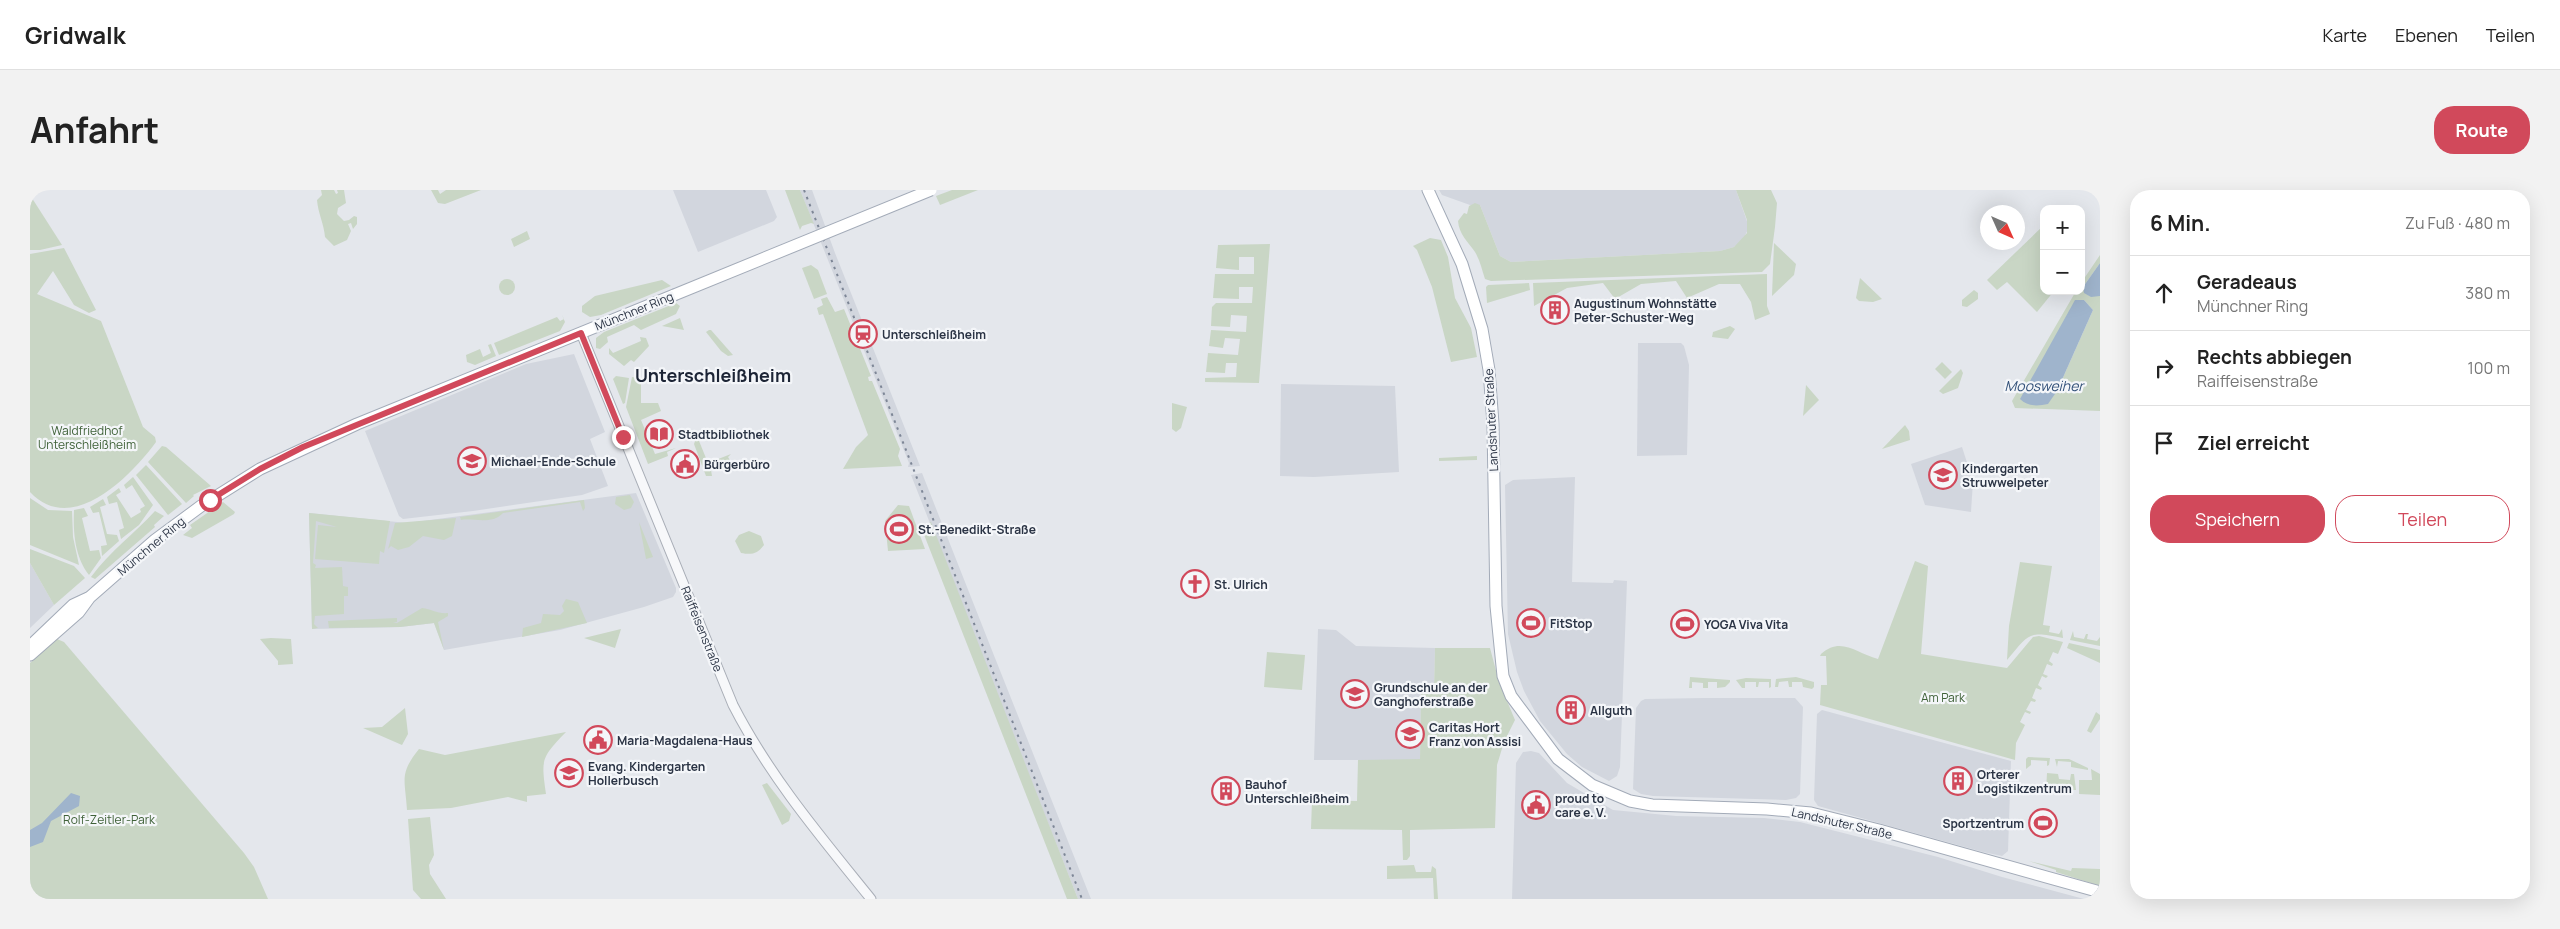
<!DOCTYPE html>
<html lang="de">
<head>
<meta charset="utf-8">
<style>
	body { margin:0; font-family:Manrope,sans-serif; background:#f2f2f2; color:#222 }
	.controls { position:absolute; right:15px; top:15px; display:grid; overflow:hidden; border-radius:10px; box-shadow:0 5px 20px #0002 }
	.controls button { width:45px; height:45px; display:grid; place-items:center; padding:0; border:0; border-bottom:1px solid #e0e0e0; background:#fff; color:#222; font:25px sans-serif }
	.compass { position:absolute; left:1950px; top:15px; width:45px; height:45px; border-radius:50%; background:#fff; box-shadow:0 5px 20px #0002; rotate:135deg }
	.stop { position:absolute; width:15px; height:15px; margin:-11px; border:4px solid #d1495b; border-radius:50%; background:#fff }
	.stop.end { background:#d1495b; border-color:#fff; box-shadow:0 1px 5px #0008 }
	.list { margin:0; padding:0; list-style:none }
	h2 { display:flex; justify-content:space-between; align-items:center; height:65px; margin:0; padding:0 20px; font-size:21px }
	h2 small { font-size:16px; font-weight:400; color:#767676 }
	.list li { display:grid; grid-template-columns:32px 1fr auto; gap:15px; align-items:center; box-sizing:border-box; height:75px; padding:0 20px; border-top:1px solid #e0e0e0 }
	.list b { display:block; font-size:19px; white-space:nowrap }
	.list p { margin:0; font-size:16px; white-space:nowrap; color:#767676 }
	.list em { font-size:16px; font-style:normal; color:#767676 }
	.actions { display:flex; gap:10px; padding:15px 20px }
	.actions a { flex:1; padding:11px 0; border:1px solid #d1495b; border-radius:20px; text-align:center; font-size:18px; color:#d1495b }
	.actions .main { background:#d1495b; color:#fff }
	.icon { flex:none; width:28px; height:28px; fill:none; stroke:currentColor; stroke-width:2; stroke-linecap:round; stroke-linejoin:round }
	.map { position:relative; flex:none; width:2070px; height:709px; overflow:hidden; border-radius:20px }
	header { display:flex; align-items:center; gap:30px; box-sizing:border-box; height:70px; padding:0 25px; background:#fff; border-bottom:1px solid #e0e0e0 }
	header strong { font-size:24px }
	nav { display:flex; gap:28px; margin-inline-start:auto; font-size:18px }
	.intro { display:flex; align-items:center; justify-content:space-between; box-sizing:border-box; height:120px; padding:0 30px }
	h1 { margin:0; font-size:35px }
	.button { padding:12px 22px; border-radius:20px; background:#d1495b; color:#fff; font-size:18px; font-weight:700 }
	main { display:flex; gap:30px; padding:0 30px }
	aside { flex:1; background:#fff; border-radius:20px; box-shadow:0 5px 20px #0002 }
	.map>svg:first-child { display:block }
	.built { fill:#d2d6de }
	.green { fill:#c9d6c5; fill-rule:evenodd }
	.water { fill:#9fb4cc }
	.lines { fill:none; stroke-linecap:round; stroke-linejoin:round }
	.minor-casing { stroke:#a9aeb7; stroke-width:11 }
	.major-casing { stroke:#a3abb8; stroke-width:13 }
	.minor { stroke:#f7f8fa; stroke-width:9 }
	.major { stroke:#fff; stroke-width:11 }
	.rail { stroke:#7d8696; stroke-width:2; stroke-dasharray:2.5 5; stroke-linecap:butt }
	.major-bridge-casing { stroke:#a3abb8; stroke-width:13; stroke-linecap:butt }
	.major-bridge { stroke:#fff; stroke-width:11 }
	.route { stroke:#d1495b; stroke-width:6 }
	.labels { text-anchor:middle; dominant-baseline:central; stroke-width:4.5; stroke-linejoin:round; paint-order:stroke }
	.poi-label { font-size:12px; font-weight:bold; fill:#2b3445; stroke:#f4f6f9; text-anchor:start }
	.street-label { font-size:12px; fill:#2b3445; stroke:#f4f6f9 }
	.park-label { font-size:12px; fill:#3f6138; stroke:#f4f6f9 }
	.water-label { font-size:14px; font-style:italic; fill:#34527a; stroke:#f4f6f9 }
	.district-label { font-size:18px; font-weight:bold; fill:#1d2536; stroke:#f4f6f9 }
</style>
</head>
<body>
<header>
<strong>Gridwalk</strong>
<nav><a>Karte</a><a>Ebenen</a><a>Teilen</a></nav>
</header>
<div class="intro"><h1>Anfahrt</h1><a class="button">Route</a></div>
<main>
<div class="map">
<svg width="2070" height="709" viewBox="0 0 2070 709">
	<rect width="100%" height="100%" fill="#e4e7ec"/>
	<g class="built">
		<path d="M643,0H736L747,27L744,31L668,62Z"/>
		<path d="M770,0H782L805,63L890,276L878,277L879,273Z"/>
		<path d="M1409,0H1706L1719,37L1713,50L1704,57L1690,61L1481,72L1470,66L1450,15H1440L1412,5Z"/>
		<path d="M1608,153H1651L1654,156L1659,175L1657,265L1607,266Z"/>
		<path d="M544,164L575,242L560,249L578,296L552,305L443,321L373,329L369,326L335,241L496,174Z"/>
		<path d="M1251,194L1365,196L1369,282L1284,287L1250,286Z"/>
		<path d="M1932,257L1943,291L1941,322L1895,315L1881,274Z"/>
		<path d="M892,283L965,468L1061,709H1048L881,285Z"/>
		<path d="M1545,287L1542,392L1583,393L1584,390L1597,391L1590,577L1587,586L1579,591L1552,577L1537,564L1510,531L1494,501L1487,482L1478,444L1475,295L1483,290Z"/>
		<path d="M606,303L646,398V402L643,407L614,417L530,440L414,460L404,433L370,437L282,439L279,323L377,333Z"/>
		<path d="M0,373L24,415L0,438Z"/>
		<path d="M1288,439L1306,440L1326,456L1405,458L1404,499H1391L1390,570H1284Z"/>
		<path d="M1765,508L1773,517L1770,604L1766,608L1756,610L1623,606L1611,604L1603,599L1606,518L1611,511L1615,509L1674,508Z"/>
		<path d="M1792,520L1981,571L1978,661L1972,666L1953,662L1788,616L1784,610L1787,524Z"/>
		<path d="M1501,561L1509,563L1537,593L1583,620L1646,626L1734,628L1770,632L1908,667L1972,687L2054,709H1482L1486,573L1493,562Z"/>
	</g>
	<g class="green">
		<path d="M291,0H304L306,4L308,3L307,0H314L316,13L308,18L307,24L314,31L319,30L324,26L327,27V34L323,39L321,33L318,34L321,41L317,50L304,56L295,47C294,34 288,23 287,10L292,5Z"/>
		<path d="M401,0H408L410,4L416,0H451L415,14L408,13Z"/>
		<path d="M755,0H770L784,34L781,33L772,36L770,40Z"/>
		<path d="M922,0H948L910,15L906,6Z"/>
		<path d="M1706,0H1741L1747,13L1745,37L1740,74L1732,82L1461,91L1455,89C1452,80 1450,70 1445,62C1438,52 1429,44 1428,31L1434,23L1437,24L1439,16L1445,13L1450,15L1470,66L1481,72L1690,61L1704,57L1717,43V30Z"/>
		<path d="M0,5L32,55L10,60H0Z"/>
		<path d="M2014,35V101H2024L2007,122L1977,92L1967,100L1957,90Z"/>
		<path d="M497,41L500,49L484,57L481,49Z"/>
		<path d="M1400,48L1411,50L1418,67L1425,108L1441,138L1447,167L1421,172L1402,97L1387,60L1383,56Z"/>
		<path d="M1744,53L1766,74L1764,85L1742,106Z"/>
		<path d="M1240,54L1229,193L1175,192V188L1206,187L1207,173H1196L1195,183L1176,182L1178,163L1208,165L1210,149L1195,148L1193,158L1179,156L1181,140L1216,142L1217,126L1201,125L1200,137L1181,136L1182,117L1186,113H1222L1223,97H1209V109L1183,108L1185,84H1224V67H1209V80L1186,78L1188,55Z"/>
		<path d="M34,58L66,120L59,123L44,115L23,81L7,104L71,131L113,237L125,247L126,252C101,286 42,347 0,302V64Z"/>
		<path d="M2070,65V73L2053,97L2070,106V221L1985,218L1982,211L2046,101H2051V93ZM2054,110L2063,120L2027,201Z"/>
		<path d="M781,75L788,80L797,104L784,109L772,78Z"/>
		<path d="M1737,84V116L1740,124L1725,130L1721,112L1710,94H1689L1657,108L1646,91L1611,94L1585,109L1573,93L1537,98L1504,116L1503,93Z"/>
		<path d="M1830,88L1852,109L1843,112L1829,111L1826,108Z"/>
		<circle cx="477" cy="97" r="8"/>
		<path d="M632,90L641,96L571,125L560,127L552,122V116L565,106Z"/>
		<path d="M1499,93L1500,100L1457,113L1456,97L1458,95Z"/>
		<path d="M1944,100L1948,103V109L1937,117L1932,116V110Z"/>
		<path d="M797,107L805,122L814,119L841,186L838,187L839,191H842L870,259L868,266L872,276L813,279L826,257L838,245L793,124L789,125L787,118L793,115L791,109Z"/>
		<path d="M646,113L650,116L646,124L611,140L604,135L577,147L578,152L570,159L566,158V148L574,142Z"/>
		<path d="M532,125L535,132L530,141L469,165L464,153L527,127L530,131L534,129Z"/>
		<path d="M650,128L654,140L632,136Z"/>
		<path d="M1700,136L1705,139L1698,149L1682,147L1683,142Z"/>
		<path d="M679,140H681L703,165L698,166L691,161L676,142Z"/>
		<path d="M610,147L616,148L619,156L604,172L601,170L594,176L579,164V158L583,163L611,151Z"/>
		<path d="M461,154L466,166L445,175L437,172L436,165L450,159L453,167L461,163L458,155Z"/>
		<path d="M1912,172L1922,182L1915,189L1905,179Z"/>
		<path d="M1931,179L1933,183L1928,198L1913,204L1909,201Z"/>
		<path d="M586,186L599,188L595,213L593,214L583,189Z"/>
		<path d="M602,187L607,188V192L611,194V213H628L631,221L611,230L625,264L646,258L637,262L638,266L618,274L596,217Z"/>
		<path d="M1776,195L1789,210L1773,226Z"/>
		<path d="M1142,213L1157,217L1151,238L1146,242L1142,239Z"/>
		<path d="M1875,235L1879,241L1880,250L1852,259Z"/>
		<path d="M667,246L678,273L701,264L698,267L703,275L695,279L681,280L682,286H676L664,254Z"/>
		<path d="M132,256L136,257L181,296L163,305L164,306L156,313L118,272Z"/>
		<path d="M1447,266V270L1409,271V268Z"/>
		<path d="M116,275L152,314L138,325L106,285Z"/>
		<path d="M103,287L123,315L109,335L91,349L89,340L94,338L87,312L79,314L77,307L89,298L91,302L86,305L101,328L111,322L110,319L115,316L102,295L96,299L94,295Z"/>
		<path d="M600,305L604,312L601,318L594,320L585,314L586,307Z"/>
		<path d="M0,308L18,320L42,321L43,347L49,375L0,355Z"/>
		<path d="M73,309L76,315L70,317L77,344L87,345L89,351L72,366L71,356L77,355L69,322L63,323L60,317Z"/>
		<path d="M554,310L555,318L553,321L550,312L473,323C462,335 444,328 431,330L430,327Z"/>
		<path d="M193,312L205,322L204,324L162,348L153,345L162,338L160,335Z"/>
		<path d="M868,315L879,316L895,359L858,361L855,331Z"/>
		<path d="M54,318L58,326L52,328L60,361L69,360L71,368L59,385C45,367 43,343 44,320Z"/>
		<path d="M125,321L134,326L124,335L125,337L65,389L61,387C79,362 104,344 125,321Z"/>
		<path d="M279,323L360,331L354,363L350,361L349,374L285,369L288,335L307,337L286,331L283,373L286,375L285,378L312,377L313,396L318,397V406H314V424L285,426L284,434L288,438L282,439Z"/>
		<path d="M426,328L422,346L414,350L393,346L379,357L368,360L361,356L358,359L365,333Z"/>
		<path d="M609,332L623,367L616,369Z"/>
		<path d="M901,332L1048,709H1037L891,337Z"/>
		<path d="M719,341L731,346L734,355C727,364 722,365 711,363L705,351L709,345Z"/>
		<path d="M0,359L44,376L55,388L24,415L0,373Z"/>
		<path d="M1885,371L1898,376L1891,464L1977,478L2003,447L2009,446L2033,452L2028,464L2023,462L2019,471L2023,474L2022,476L2017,474L2013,484L2018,486L2016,488L2012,486L2008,495L2012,498L2011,500L2006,498L2002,508L2006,510L2005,512L2001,511L1996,520L2001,522L2000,524L1995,522L1990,532L1995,535L1986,553L1985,570L1790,515L1791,495H1797L1796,466H1790L1791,464C1811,446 1826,463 1848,469Z"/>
		<path d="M1990,372L2022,376L2013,435L2020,436L2019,442L2029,444L2032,439L2033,448C1998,441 2000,443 1977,470L1979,436Z"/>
		<path d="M536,409L548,412L557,433L492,447L493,438L511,433L513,424L530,425L534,421L532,416Z"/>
		<path d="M392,418C402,419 407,424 418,423V426L408,432L414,460L404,433L370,437L299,438L298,431L367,428V432L363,433H367Z"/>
		<path d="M591,439L585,458L554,448Z"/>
		<path d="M2043,441L2044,447L2054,449L2056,444H2058L2057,449L2067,451L2070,447V456L2040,450Z"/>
		<path d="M241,448L261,449L263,474L248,475V471L230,449Z"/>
		<path d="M27,449L34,452L214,663L224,677L238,709H0V473Z"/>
		<path d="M2039,453L2070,460V473L2037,458Z"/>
		<path d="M1405,458H1460L1469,492L1485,530L1474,552L1467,575L1465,638L1380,640V666L1377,670H1373L1372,640L1281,639L1282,610L1327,611L1328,570L1390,569L1391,498H1404Z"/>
		<path d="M1237,462L1275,465L1272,500L1234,497Z"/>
		<path d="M1660,487L1700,490V492L1695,497L1687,498V492H1678V498H1673V493L1662,492V498H1659Z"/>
		<path d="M1766,487L1784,492V497L1782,499L1773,497L1772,492H1762V497H1759L1758,491L1749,492L1748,497H1745L1746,489Z"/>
		<path d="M1716,488L1741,489V497L1739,498V492H1729L1728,497H1726V492H1715V498H1712L1706,490Z"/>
		<path d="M375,518L378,544L372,555L333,538L352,537Z"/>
		<path d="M2066,522L2070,525V529L2061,543L2057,541Z"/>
		<path d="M536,542C511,568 511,569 516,604L497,606V612L478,607L421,618L377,620C375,589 369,584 389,559L415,565Z"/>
		<path d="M1998,567L2020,568L2019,575L2017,576V571L2001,570V575L1996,579V569Z"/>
		<path d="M2025,569H2039L2058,578V580L2041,577V572L2028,571L2027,577Z"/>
		<path d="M2061,579L2070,584V605L2049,604V590H2062Z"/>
		<path d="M2017,583L2028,584L2029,589L2040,590L2041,584H2044L2046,600H2041V602L2016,601Z"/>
		<path d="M737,593L761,624L759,631L752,635L732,595Z"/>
		<path d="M400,627L404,665L399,675L400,684L416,709H391L383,700L378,629Z"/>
		<path d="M1999,671L2041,681L2042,678L2070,679V696L2026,682V680Z"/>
		<path d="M1384,675L1386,682H1401L1402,676L1406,679L1408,709H1404L1403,688L1357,689V676Z"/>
	</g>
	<g class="water">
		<path d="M2070,73V106L2061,107L2054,103L2053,97Z"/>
		<path d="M2045,110H2054L2063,120L2027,201L2018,214C2008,216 1998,217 1990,209Z"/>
		<path d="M41,603L50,606L49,616L21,631L13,652L0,657V640L12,633Z"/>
	</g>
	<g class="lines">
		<defs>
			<path id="minor" d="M551,143L703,515C740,587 791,647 841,709"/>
			<g id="major">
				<path d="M1398,0L1432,74L1452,139L1459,180L1463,234L1466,416L1473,486L1481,506L1528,569L1562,595L1600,611L1622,615L1737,619L1781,623L1849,640L2070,702"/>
				<path d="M0,456L43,415L58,408"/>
				<path d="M0,465L49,422L60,407L125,350L171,316L230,279L327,234L644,105"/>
			</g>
		</defs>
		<use href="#minor" class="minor-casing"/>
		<use href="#major" class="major-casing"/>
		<use href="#minor" class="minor"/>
		<use href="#major" class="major"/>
		<path class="rail" d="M774,0L1052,709"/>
		<defs>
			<path id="major-bridge" d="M644,105L901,0"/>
		</defs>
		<use href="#major-bridge" class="major-bridge-casing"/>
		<use href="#major-bridge" class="major-bridge"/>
	</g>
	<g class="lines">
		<path class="route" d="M180,310L230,279L273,257L551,143L593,247"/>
	</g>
	<defs>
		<symbol id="building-ring" viewBox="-11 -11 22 22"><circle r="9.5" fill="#f4f6f9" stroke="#d1495b" stroke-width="1.5"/><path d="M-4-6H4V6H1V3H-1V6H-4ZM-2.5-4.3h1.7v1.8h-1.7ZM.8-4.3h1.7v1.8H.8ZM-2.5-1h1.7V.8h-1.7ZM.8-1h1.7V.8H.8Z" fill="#d1495b"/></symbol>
		<symbol id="station-ring" viewBox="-11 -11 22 22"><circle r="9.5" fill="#f4f6f9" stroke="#d1495b" stroke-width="1.5"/><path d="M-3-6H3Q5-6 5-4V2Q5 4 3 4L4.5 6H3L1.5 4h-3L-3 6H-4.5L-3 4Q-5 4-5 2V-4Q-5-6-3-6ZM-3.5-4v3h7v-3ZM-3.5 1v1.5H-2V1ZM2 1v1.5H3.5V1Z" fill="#d1495b"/></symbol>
		<symbol id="library-ring" viewBox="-11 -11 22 22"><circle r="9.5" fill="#f4f6f9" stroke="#d1495b" stroke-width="1.5"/><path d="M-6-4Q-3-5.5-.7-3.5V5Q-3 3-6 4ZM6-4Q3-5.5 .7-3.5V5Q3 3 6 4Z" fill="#d1495b"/></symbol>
		<symbol id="school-ring" viewBox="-11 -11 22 22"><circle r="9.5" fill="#f4f6f9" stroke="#d1495b" stroke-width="1.5"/><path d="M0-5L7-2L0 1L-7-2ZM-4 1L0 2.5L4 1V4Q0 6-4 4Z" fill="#d1495b"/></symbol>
		<symbol id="civic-ring" viewBox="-11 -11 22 22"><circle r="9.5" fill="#f4f6f9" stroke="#d1495b" stroke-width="1.5"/><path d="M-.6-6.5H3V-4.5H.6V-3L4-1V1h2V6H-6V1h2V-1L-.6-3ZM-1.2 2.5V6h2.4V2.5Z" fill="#d1495b"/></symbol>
		<symbol id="stadium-ring" viewBox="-11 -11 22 22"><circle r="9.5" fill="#f4f6f9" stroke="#d1495b" stroke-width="1.5"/><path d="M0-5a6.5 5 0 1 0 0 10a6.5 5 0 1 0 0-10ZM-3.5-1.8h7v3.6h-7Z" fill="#d1495b"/></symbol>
		<symbol id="church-ring" viewBox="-11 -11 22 22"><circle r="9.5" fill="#f4f6f9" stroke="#d1495b" stroke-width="1.5"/><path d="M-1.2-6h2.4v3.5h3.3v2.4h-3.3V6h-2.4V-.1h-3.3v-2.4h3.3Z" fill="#d1495b"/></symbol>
	</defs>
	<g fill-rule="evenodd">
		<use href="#building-ring" x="1509" y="104" width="32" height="32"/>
		<use href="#station-ring" x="817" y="128" width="32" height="32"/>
		<use href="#library-ring" x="613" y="228" width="32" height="32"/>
		<use href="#school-ring" x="426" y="255" width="32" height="32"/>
		<use href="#civic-ring" x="639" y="258" width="32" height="32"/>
		<use href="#school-ring" x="1897" y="269" width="32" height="32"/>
		<use href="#stadium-ring" x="853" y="323" width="32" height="32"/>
		<use href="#church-ring" x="1149" y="378" width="32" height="32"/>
		<use href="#stadium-ring" x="1485" y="417" width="32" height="32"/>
		<use href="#stadium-ring" x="1639" y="418" width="32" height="32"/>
		<use href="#school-ring" x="1309" y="488" width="32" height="32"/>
		<use href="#building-ring" x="1525" y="504" width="32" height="32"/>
		<use href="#school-ring" x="1364" y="528" width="32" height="32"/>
		<use href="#civic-ring" x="552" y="534" width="32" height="32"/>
		<use href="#school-ring" x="523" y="567" width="32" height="32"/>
		<use href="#building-ring" x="1912" y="575" width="32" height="32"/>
		<use href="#building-ring" x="1180" y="585" width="32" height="32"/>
		<use href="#civic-ring" x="1490" y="599" width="32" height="32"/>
		<use href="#stadium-ring" x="1997" y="617" width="32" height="32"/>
	</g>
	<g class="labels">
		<g class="poi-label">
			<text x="1544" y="113">Augustinum Wohnstätte<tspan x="1544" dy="14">Peter-Schuster-Weg</tspan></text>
			<text x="852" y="144">Unterschleißheim</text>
			<text x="648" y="244">Stadtbibliothek</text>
			<text x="461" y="271">Michael-Ende-Schule</text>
			<text x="674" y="274">Bürgerbüro</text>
			<text x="1932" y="278">Kindergarten<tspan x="1932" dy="14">Struwwelpeter</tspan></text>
			<text x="888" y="339">St.-Benedikt-Straße</text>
			<text x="1184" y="394">St. Ulrich</text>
			<text x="1520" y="433">FitStop</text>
			<text x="1674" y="434">YOGA Viva Vita</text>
			<text x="1344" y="497">Grundschule an der<tspan x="1344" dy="14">Ganghoferstraße</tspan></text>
			<text x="1560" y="520">Allguth</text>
			<text x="1399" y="537">Caritas Hort<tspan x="1399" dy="14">Franz von Assisi</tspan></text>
			<text x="587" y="550">Maria-Magdalena-Haus</text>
			<text x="558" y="576">Evang. Kindergarten<tspan x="558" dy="14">Hollerbusch</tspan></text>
			<text x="1947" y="584">Orterer<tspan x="1947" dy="14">Logistikzentrum</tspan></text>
			<text x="1215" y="594">Bauhof<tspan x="1215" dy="14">Unterschleißheim</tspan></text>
			<text x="1525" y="608">proud to<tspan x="1525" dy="14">care e. V.</tspan></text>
			<text x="1994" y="633" text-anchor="end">Sportzentrum</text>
		</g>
		<g class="street-label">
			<text transform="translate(604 121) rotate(-22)">Münchner Ring</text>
			<text transform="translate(1461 230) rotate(-93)">Landshuter Straße</text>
			<text transform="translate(121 356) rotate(-40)">Münchner Ring</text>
			<text transform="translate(672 439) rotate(68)">Raiffeisenstraße</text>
			<text transform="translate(1812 633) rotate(13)">Landshuter Straße</text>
		</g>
		<g class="park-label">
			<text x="57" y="240">Waldfriedhof<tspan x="57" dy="14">Unterschleißheim</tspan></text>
			<text x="1913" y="507">Am Park</text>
			<text x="79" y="629">Rolf-Zeitler-Park</text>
		</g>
		<g class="water-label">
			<text x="2014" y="195">Moosweiher</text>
		</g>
		<g class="district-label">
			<text x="683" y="185">Unterschleißheim</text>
		</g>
	</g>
</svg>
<div class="controls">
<button>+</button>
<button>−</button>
</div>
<svg class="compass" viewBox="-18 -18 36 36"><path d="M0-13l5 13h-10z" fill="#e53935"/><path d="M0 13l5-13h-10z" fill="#767676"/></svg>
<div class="stop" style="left:180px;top:310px"></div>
<div class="stop end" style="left:593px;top:247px"></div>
</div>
<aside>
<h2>6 Min.<small>Zu Fuß · 480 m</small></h2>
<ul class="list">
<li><svg class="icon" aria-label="ahead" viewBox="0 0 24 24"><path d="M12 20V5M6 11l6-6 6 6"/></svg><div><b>Geradeaus</b><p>Münchner Ring</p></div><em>380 m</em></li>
<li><svg class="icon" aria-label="right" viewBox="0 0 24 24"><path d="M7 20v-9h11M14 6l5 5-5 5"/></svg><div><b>Rechts abbiegen</b><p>Raiffeisenstraße</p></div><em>100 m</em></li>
<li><svg class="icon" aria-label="arrive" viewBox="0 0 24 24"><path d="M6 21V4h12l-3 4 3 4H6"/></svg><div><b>Ziel erreicht</b></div></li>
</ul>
<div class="actions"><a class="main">Speichern</a><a>Teilen</a></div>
</aside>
</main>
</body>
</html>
